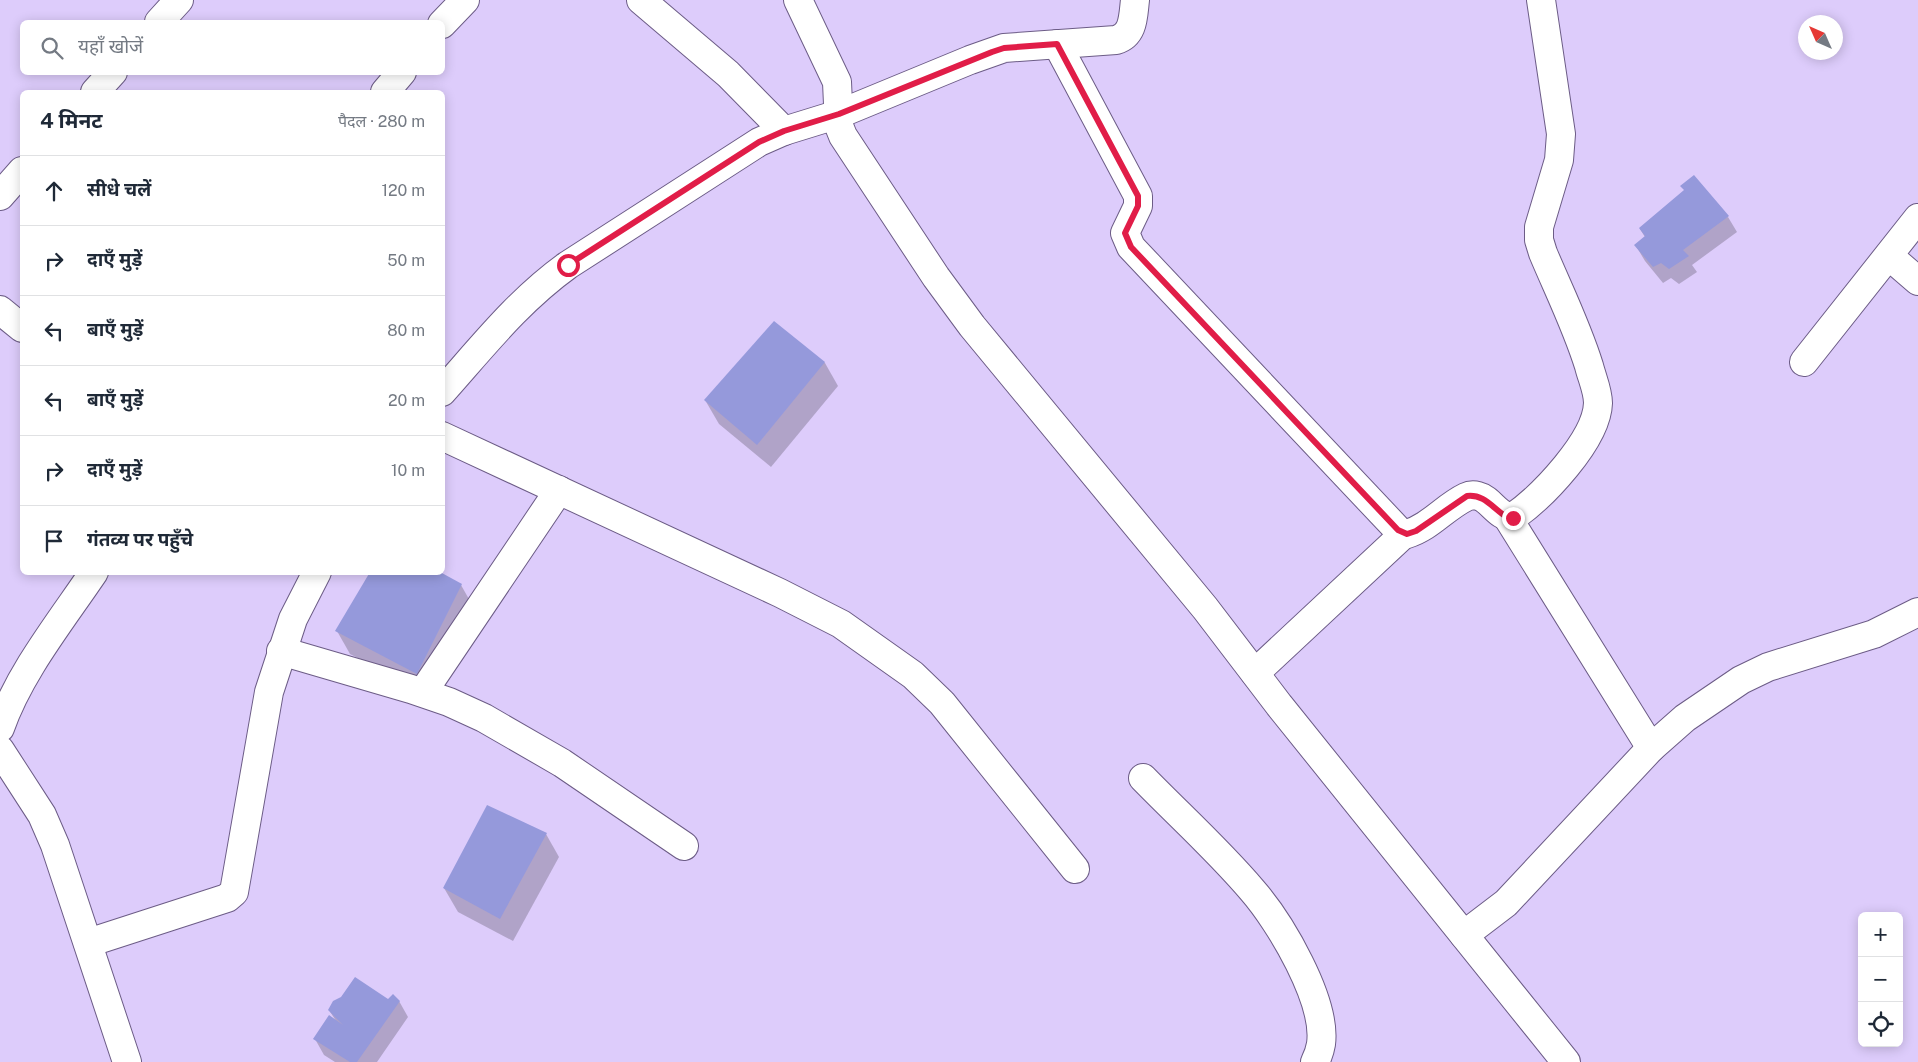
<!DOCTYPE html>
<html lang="hi">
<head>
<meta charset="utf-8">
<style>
	body { margin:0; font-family:"Public Sans","Noto Sans Devanagari",sans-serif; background:#f2f2f3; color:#1f2937 }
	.controls { position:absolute; right:15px; bottom:15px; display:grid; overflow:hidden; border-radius:8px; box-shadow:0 2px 12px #0003 }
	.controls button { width:45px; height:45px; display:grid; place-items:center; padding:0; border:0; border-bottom:1px solid #e0e1e3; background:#fff; color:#1f2937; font:25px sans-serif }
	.compass { position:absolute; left:1798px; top:15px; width:45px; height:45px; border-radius:50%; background:#fff; box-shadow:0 2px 12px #0003; rotate:315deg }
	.stop { position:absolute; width:15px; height:15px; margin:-11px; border:4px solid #e11d48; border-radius:50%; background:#fff }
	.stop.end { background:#e11d48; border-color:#fff; box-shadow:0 1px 5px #0008 }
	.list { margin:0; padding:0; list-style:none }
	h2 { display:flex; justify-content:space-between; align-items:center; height:65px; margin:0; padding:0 20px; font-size:21px }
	h2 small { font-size:16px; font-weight:400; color:#747a83 }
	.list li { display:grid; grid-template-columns:32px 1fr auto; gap:15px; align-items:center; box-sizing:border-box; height:70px; padding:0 20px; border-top:1px solid #e0e1e3 }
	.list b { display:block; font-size:19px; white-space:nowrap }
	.list em { font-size:16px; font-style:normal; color:#747a83 }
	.icon { flex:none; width:28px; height:28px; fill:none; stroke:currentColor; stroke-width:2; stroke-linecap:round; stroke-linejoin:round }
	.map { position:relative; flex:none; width:1918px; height:1062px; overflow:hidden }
	.search { position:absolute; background:#fff; box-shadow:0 2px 12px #0003; left:20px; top:20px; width:425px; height:55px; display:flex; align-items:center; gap:12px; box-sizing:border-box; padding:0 18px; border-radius:8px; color:#747a83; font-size:19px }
	.panel { position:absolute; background:#fff; box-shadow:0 2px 12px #0003; left:20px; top:90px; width:425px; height:485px; border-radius:8px }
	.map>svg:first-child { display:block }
	.shadow { fill:#0003 }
	.building { fill:#9599db }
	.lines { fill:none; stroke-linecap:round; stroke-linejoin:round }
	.minor-casing { stroke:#6c5c86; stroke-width:30 }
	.minor { stroke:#fff; stroke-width:28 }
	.route { stroke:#e11d48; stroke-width:6 }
</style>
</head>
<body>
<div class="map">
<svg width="1918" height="1062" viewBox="0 0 1918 1062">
	<rect width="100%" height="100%" fill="#ddccfb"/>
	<g class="shadow">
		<path d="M1728,217L1737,232L1692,265L1697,272L1679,284L1671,278L1663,283L1645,261L1636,246L1645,237L1640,229Z"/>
		<path d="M774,323L825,363L838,386L771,467L719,424L705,400Z"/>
		<path d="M461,585L474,608L431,696L350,654L337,631Z"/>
		<path d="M546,834L559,857L513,941L458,912L444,888Z"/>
		<path d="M388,1001H399L408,1017L377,1062H335L324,1055L315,1039L336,1021L329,1010Z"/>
	</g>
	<g class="building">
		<path d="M1694,175L1729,216L1683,250L1689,256L1669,269L1661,263L1653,267L1634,245L1645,236L1639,228L1684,190L1680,186Z"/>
		<path d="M774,321L825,362L757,445L704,400Z"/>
		<path d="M370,572H440L462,584L417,674L335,631Z"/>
		<path d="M487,805L547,833L500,919L443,888Z"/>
		<path d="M355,977L388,999L393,994L400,1001L357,1062H350L313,1039L329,1015L343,1025L328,1010L333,1001L341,997Z"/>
	</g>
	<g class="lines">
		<defs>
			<g id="minor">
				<path d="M641,0L728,74L784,131"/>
				<path d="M798,0L837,82L839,126L843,136L936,277L972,326L1205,608L1279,705L1566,1062"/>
				<path d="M159,22L179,0"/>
				<path d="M442,24L465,0"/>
				<path d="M1057,44L1138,196V206L1125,233L1131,247L1398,530L1407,534C1430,527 1445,507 1466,497C1470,495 1474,495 1478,496C1491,499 1498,518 1513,517C1542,497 1597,440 1598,403C1598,391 1592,378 1589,366C1577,327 1559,291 1543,253L1539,240V227L1559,160L1561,134L1541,0"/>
				<path d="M95,92L113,72"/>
				<path d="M385,92L402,72"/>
				<path d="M0,196L22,171"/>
				<path d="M1889,256L1918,281"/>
				<path d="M0,310L22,328"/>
				<path d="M1804,362L1918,218"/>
				<path d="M442,392C483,346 518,301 568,265L759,142L784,131L839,114L970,60L1004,48L1116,40C1134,35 1133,16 1135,0"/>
				<path d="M442,436L780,593L841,624L913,675L942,703L1075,869"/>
				<path d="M1508,518L1651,748"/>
				<path d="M281,651L411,689L449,702L484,718L562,763L684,846"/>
				<path d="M1255,673L1405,533"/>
				<path d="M423,692L559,490"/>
				<path d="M0,728C19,673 61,621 94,572"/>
				<path d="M0,750L42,815L55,845L127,1062"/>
				<path d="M1143,778C1179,815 1219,851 1252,890C1280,922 1327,1001 1321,1044C1320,1050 1318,1056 1315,1062"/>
				<path d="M1464,935L1506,903L1651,748L1685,718L1741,680L1768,667L1874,634L1918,612"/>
				<path d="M88,943L227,898L234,892L269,692L293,619L317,572"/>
			</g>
		</defs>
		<use href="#minor" class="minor-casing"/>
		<use href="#minor" class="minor"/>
	</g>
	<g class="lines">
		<path class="route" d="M568,265L759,142L784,131L839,114L992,52L1004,48L1057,44L1138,196V206L1125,233L1131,247L1398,530L1407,534L1416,531L1467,496C1485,494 1493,509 1508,518H1513"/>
	</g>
</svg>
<div class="controls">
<button>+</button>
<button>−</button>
<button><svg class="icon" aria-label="locate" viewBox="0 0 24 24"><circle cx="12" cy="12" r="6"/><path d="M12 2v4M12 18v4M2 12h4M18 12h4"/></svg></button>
</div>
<svg class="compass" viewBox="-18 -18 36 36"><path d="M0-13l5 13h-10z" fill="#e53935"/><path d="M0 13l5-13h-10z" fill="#747a83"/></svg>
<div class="stop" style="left:568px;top:265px"></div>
<div class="stop end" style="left:1513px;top:518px"></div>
<div class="search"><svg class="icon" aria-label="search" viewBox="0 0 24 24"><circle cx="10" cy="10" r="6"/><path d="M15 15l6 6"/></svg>यहाँ खोजें</div>
<section class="panel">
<h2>4 मिनट<small>पैदल · 280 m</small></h2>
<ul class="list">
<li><svg class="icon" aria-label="ahead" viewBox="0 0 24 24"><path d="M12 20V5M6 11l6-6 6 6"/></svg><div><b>सीधे चलें</b></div><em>120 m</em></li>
<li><svg class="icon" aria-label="right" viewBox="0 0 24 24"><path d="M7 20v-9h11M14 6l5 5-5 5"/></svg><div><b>दाएँ मुड़ें</b></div><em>50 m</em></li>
<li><svg class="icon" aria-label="left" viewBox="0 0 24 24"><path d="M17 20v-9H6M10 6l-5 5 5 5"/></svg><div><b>बाएँ मुड़ें</b></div><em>80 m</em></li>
<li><svg class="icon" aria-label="left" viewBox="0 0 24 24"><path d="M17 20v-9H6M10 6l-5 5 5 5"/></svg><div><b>बाएँ मुड़ें</b></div><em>20 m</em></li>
<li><svg class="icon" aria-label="right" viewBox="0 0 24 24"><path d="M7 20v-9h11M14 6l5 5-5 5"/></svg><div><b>दाएँ मुड़ें</b></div><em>10 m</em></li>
<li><svg class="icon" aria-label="arrive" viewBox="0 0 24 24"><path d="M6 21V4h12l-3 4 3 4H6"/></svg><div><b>गंतव्य पर पहुँचे</b></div></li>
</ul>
</section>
</div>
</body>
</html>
